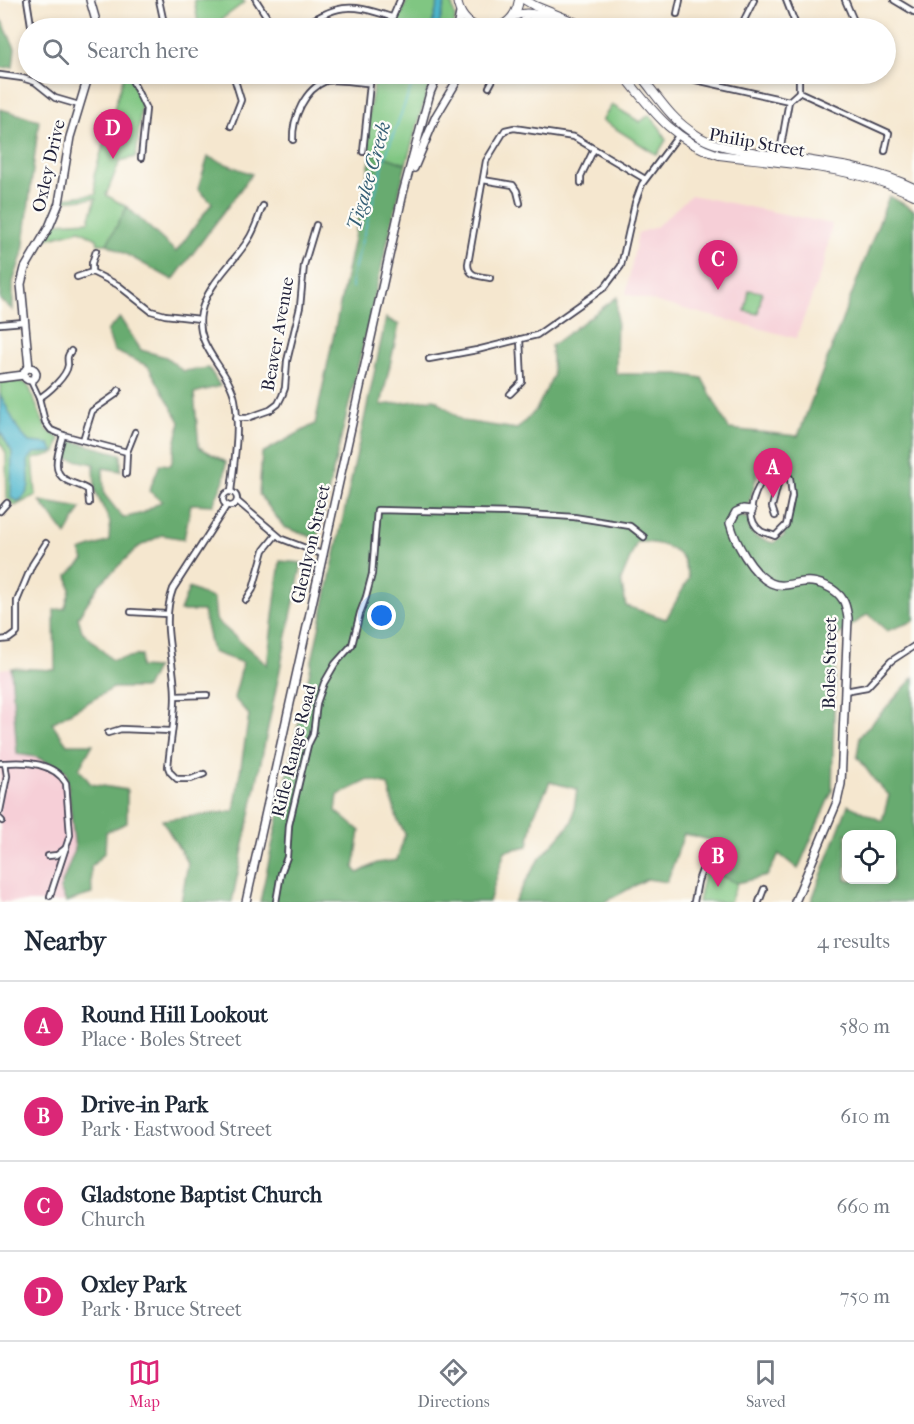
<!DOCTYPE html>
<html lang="en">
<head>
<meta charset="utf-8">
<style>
	body { margin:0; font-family:"IM FELL French Canon",serif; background:#f6f6f7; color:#1f2937 }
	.controls { position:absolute; right:18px; bottom:18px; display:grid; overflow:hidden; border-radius:12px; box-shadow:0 3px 9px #0003 }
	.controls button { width:54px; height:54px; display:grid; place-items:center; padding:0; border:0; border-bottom:2px solid #e0e1e3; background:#fff; color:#1f2937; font:30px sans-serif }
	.you { position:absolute; left:382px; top:616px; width:21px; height:21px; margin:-15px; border:4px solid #fff; border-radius:50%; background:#1a73e8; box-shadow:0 0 0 9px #1a73e833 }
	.badge { display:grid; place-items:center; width:39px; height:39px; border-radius:50%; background:#db2777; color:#fff; font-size:20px; font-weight:700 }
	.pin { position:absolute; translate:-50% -50px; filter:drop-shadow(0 2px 3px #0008) }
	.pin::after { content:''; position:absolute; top:32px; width:21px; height:18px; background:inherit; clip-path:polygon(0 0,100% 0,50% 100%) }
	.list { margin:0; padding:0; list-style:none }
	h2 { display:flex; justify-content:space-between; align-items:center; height:78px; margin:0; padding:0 24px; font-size:26px }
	h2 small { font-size:20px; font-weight:400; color:#747a83 }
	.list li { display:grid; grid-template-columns:39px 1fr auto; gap:18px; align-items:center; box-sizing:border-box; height:90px; padding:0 24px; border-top:2px solid #e0e1e3 }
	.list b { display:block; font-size:22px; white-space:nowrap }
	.list p { margin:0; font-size:20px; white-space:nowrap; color:#747a83 }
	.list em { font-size:20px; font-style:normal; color:#747a83 }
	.icon { flex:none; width:33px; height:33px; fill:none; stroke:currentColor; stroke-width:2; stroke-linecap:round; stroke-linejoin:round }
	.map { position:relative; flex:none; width:914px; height:902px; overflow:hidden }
	.search { position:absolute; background:#fff; box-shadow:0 3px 9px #0003; left:18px; right:18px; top:18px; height:66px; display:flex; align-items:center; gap:15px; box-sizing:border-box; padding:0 21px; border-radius:33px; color:#747a83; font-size:22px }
	.sheet { height:438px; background:#fff }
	nav { display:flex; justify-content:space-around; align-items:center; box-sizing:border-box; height:84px; border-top:2px solid #e0e1e3; background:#fff; font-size:16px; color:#747a83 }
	nav a { display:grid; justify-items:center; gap:3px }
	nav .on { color:#db2777 }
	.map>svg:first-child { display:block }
	.built { fill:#f6cfd7 }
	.green { fill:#80c682; stroke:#51745e; stroke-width:1.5 }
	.forest { fill:#68ab70; stroke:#456656; stroke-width:1.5; fill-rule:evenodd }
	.water { fill:#4fb7cd; stroke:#386c84; stroke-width:1.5 }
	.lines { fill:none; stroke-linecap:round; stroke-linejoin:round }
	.stream { stroke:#4fb7cd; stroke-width:1.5 }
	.street-casing { stroke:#424051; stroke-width:8 }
	.secondary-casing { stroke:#424051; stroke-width:10 }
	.primary-casing { stroke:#424051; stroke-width:10 }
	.street { stroke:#fff; stroke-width:4.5 }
	.secondary { stroke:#fff; stroke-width:7 }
	.primary { stroke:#fff; stroke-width:8 }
	.labels { text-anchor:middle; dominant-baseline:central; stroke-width:4.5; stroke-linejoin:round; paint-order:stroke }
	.street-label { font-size:18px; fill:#22223b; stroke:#fdfcf7 }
	.water-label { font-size:20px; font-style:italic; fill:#345e75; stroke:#fdfcf7 }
</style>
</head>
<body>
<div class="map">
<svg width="914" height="902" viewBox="0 0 914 902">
	<rect width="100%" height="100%" fill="#fdfcf7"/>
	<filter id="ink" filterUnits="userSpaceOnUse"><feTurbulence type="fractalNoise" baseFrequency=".0167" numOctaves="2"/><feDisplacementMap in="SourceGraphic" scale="12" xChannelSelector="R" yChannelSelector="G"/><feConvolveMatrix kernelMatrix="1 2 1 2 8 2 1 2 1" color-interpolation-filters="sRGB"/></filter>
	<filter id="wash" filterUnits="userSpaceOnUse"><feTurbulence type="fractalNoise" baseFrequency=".008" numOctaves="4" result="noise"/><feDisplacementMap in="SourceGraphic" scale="24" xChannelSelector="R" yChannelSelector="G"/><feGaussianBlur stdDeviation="1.35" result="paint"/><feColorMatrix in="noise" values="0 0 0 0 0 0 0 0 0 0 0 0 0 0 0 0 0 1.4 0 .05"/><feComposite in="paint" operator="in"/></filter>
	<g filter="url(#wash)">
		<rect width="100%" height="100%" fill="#f5e7cf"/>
		<g class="built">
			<path d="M691,195L832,224L824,264L796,338L626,294L638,233L656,227Z"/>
			<path d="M11,668L72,772L82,869L63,902H0V669Z"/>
		</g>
		<g class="green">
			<path d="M194,0H242L245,2L222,19L223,28H199Z"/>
			<path d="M407,0H451L455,17L454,28H393V21L401,15Z"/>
			<path d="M376,74H434L429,85L406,164C397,160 379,158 371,151C360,141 374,89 376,74Z"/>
			<path d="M124,75L131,79L142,98L136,157L120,161L106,195L127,207L107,244H98L97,239L80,230L46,239L55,223L89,221L96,198L63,201V198L96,194L94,176Z"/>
			<path d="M612,105L640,122L649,115L660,128L666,140L657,155L602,120Z"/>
			<path d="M749,290L762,292L758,314L745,311Z"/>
			<path d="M19,381L27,384L30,389L46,429L60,439L56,453L33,459L36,495L15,506L7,499L6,453L0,442V382Z"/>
			<path d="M705,869L737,883L730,902H698Z"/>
		</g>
		<g class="forest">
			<path d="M0,17L15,48L13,67L0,68Z"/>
			<path d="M0,109L39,120L23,252L13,282V310L0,300Z"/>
			<path d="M372,152L406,164L317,539L284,527L259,494L262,453L315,424Z"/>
			<path d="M208,157L252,174L173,280L107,244L127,207L176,252L212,203L198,189Z"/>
			<path d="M889,196L914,210V621L887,631L868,614L836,637L832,791L798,869L779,854L767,876L737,883L705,869L719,842L684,834L667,882L647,879L605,902H514L537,862L572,822L577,789L550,782L534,815L528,846L505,851L489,902H260L386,318L399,325L381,405L435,399L463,421L517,429L536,410L553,376L551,346L617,297L616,374H678L702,378L729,429L798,436ZM771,464C805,471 796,510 782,532L785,535L773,543L756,537L748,527L753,523L751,519L742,517L743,507L748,505L750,501L758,471ZM637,542C653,542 673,544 683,559C686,564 687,572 689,578L666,619L626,606L621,580ZM369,780L388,785L397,819L405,834L397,860L377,863L358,873L354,868L360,831L336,811L338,795Z"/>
			<path d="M120,318L141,350L166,357L183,371L209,368L220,386L194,393L199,447L226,462L224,480L213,505L191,504L184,539L162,535L138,547L99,585L78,617L82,631L112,660L141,655L140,667L156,668L146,688H113L52,723L67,744H93L79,769L91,784L127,790V823L106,832L105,852L91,867L92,894L66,902L60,889L75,849L66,771L36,757L17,754L11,668L55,670L54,610L65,608L70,590L68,575L84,560L80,551L109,541L110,522L95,491L94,464L65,458L69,440L121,454V471L103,468L104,494L123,518L143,513L162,501L149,491L160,464L171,465L180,422L148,366L114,351L107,331Z"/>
			<path d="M40,501L81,508L66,535Z"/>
			<path d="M280,561L302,563L232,902H181L188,863L162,820L234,811L249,715L234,698L243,663L212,652L203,611H180L189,588L214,599L216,620L267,665Z"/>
			<path d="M914,677V902H811L848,805L882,821L889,795L875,781L857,756L860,736ZM846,834H892V880H846Z"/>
		</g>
		<g class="water">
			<path d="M439,0H446L438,28H431Z"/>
			<path d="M0,394L19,431L29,442L50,444L53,452L34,453L28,460C28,476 34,492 18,501L11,498L12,452L0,431Z"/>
		</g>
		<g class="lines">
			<path class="stream" d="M352,288V278L356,262L385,157L416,74"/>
		</g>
	</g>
	<g filter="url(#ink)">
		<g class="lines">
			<defs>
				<g id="street">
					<path d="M27,0L31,25"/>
					<path d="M159,0L165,28"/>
					<path d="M256,0L274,28"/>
					<path d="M786,0L797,28"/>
					<path d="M845,0L857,28"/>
					<path d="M894,0L914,12"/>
					<path d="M677,14L680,0"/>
					<path d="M299,28C338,5 347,2 391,17"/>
					<path d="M388,28L400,0"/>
					<path d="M518,28L523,20L529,16L548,25L558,26"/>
					<path d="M745,28L744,20L754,0"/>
					<path d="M129,74L139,77L172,74"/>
					<path d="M0,75L22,78L35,82L55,98L79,105"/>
					<path d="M132,76V80L146,109L141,158"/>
					<path d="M564,77L566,74"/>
					<path d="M696,80L789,101"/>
					<path d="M489,87L496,74"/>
					<path d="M799,92L889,133L885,151"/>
					<path d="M231,126L241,100L233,74"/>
					<path d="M293,140C292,118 305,89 326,81C335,78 359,83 369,83"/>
					<path d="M363,152L371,74"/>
					<path d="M779,157L789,101L799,92V74"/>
					<path d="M483,180L513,185L517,191L520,203"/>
					<path d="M581,183V176L594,149"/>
					<path d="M92,272L118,285L151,311L165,315L200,319"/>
					<path d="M77,277L92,272V263L96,251"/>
					<path d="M490,278C480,276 468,277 468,264L486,161L505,130L514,128L574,137L645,179"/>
					<path d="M0,324L24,322"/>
					<path d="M429,359L477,350L537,335L605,287L621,266L635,203L642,184L678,136"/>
					<path d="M31,381L39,398L45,422L51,430L63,435L127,452"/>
					<path d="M510,394L522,382L520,339"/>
					<path d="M39,398C48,393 67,376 68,365C68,359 66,357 71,351"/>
					<path d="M236,418H247L270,410L278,404L282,396L285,388L287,361L300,307L304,265L316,225"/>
					<path d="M63,435C60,449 49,471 66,480C73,484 81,485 88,490L89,503"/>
					<path d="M83,440L92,411L115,395L119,390"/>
					<path d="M782,469L790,478L792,496L786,525L775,536C771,534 764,533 761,531C740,516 758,484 770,470Z"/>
					<path d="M126,474L127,452L135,432"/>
					<path d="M231,492C234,463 240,429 235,400C229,368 194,348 201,313C207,284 233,264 248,240C255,230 258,217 263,206"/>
					<circle cx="230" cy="499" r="7"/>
					<path d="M237,501L282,539L324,555"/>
					<path d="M0,511L7,503"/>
					<path d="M775,516L772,507L782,469"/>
					<path d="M246,600L253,589L264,550L276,535"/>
					<path d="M131,612L167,614"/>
					<path d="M0,640L9,639L17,633V601L32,565L46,543"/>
					<path d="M845,691L867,687L891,661L914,646"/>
					<path d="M175,696L207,695"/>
					<path d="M108,733L121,729L171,731"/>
					<path d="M0,763H5L7,776L0,811"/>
					<path d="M5,763C26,761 54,763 66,783L70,835L50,896"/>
					<path d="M204,774L191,779H177L170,772L168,767C170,743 175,720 175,696C175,660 160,624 173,589L227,505"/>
					<path d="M0,819L2,821"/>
					<path d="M48,856L57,855L66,848"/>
					<path d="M276,902L281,873L287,857L289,825L308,745L313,735L317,703L324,683L335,664L352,645L360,613L366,597L372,574L377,510L513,513L574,517L630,526L644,537"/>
					<path d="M694,902L698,881L707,857"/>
					<path d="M759,902L764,889"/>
				</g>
				<g id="secondary">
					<path d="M90,0L98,28"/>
					<path d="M457,28L460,13"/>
					<path d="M414,168L436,116L461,74"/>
					<circle cx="30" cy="374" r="6"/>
					<path d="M29,368L21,284L25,268L49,227L59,203L70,137L89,74"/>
					<path d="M0,378L24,375"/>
					<path d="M752,510L743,509L736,512L730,523C735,542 752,574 771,583C782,588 792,583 803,582C817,580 836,588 843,600C846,604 847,613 848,618L841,784L837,802L795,902"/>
					<path d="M246,902L403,193L430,93L438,74"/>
				</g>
				<g id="primary">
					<path d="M457,0C459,14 466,23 479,28"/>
					<path d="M525,0L535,6L589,28"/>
					<path d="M514,16C532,8 550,20 566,28"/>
					<path d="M496,28C510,23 517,14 519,0"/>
					<path d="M623,74C651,109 673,141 719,155C783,163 854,166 914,195"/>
					<path d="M639,74C657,95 670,119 695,134C712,146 732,148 752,152C805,162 864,163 914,188"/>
				</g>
			</defs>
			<use href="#street" class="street-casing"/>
			<use href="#secondary" class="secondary-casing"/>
			<use href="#primary" class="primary-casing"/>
			<use href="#street" class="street"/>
			<use href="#secondary" class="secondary"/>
			<use href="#primary" class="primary"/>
		</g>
	</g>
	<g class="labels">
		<g class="street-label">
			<text transform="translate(757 143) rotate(10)">Philip Street</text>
			<text transform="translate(49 166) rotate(-77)">Oxley Drive</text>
			<text transform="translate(278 334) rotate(-80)">Beaver Avenue</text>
			<text transform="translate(311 544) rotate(-77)">Glenlyon Street</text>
			<text transform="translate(830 663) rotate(-89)">Boles Street</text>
			<text transform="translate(294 751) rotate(-76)">Rifle Range Road</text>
		</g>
		<g class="water-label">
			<text transform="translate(369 176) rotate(-74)">Tigalee Creek</text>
		</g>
	</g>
</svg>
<div class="controls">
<button><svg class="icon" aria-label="locate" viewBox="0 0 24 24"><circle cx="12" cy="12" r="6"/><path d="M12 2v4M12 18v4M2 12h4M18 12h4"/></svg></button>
</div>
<div class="you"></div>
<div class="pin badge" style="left:773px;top:498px">A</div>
<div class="pin badge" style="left:718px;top:887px">B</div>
<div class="pin badge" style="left:718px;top:290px">C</div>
<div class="pin badge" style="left:113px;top:159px">D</div>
<div class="search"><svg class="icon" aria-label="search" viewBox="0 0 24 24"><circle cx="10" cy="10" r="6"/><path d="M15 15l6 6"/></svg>Search here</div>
</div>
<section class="sheet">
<h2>Nearby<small>4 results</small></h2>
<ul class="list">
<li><span class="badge">A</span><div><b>Round Hill Lookout</b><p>Place · Boles Street</p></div><em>580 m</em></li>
<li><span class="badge">B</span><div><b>Drive-in Park</b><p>Park · Eastwood Street</p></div><em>610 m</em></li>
<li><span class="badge">C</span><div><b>Gladstone Baptist Church</b><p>Church</p></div><em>660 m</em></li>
<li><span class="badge">D</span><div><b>Oxley Park</b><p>Park · Bruce Street</p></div><em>750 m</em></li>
</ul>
</section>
<nav>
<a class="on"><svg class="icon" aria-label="map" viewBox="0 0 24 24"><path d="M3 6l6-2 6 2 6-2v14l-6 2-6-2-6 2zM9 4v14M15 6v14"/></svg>Map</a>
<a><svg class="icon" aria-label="directions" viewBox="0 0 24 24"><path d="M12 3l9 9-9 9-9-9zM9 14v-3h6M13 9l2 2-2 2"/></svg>Directions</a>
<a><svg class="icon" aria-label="saved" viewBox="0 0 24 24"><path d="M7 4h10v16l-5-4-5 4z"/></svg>Saved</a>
</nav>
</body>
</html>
